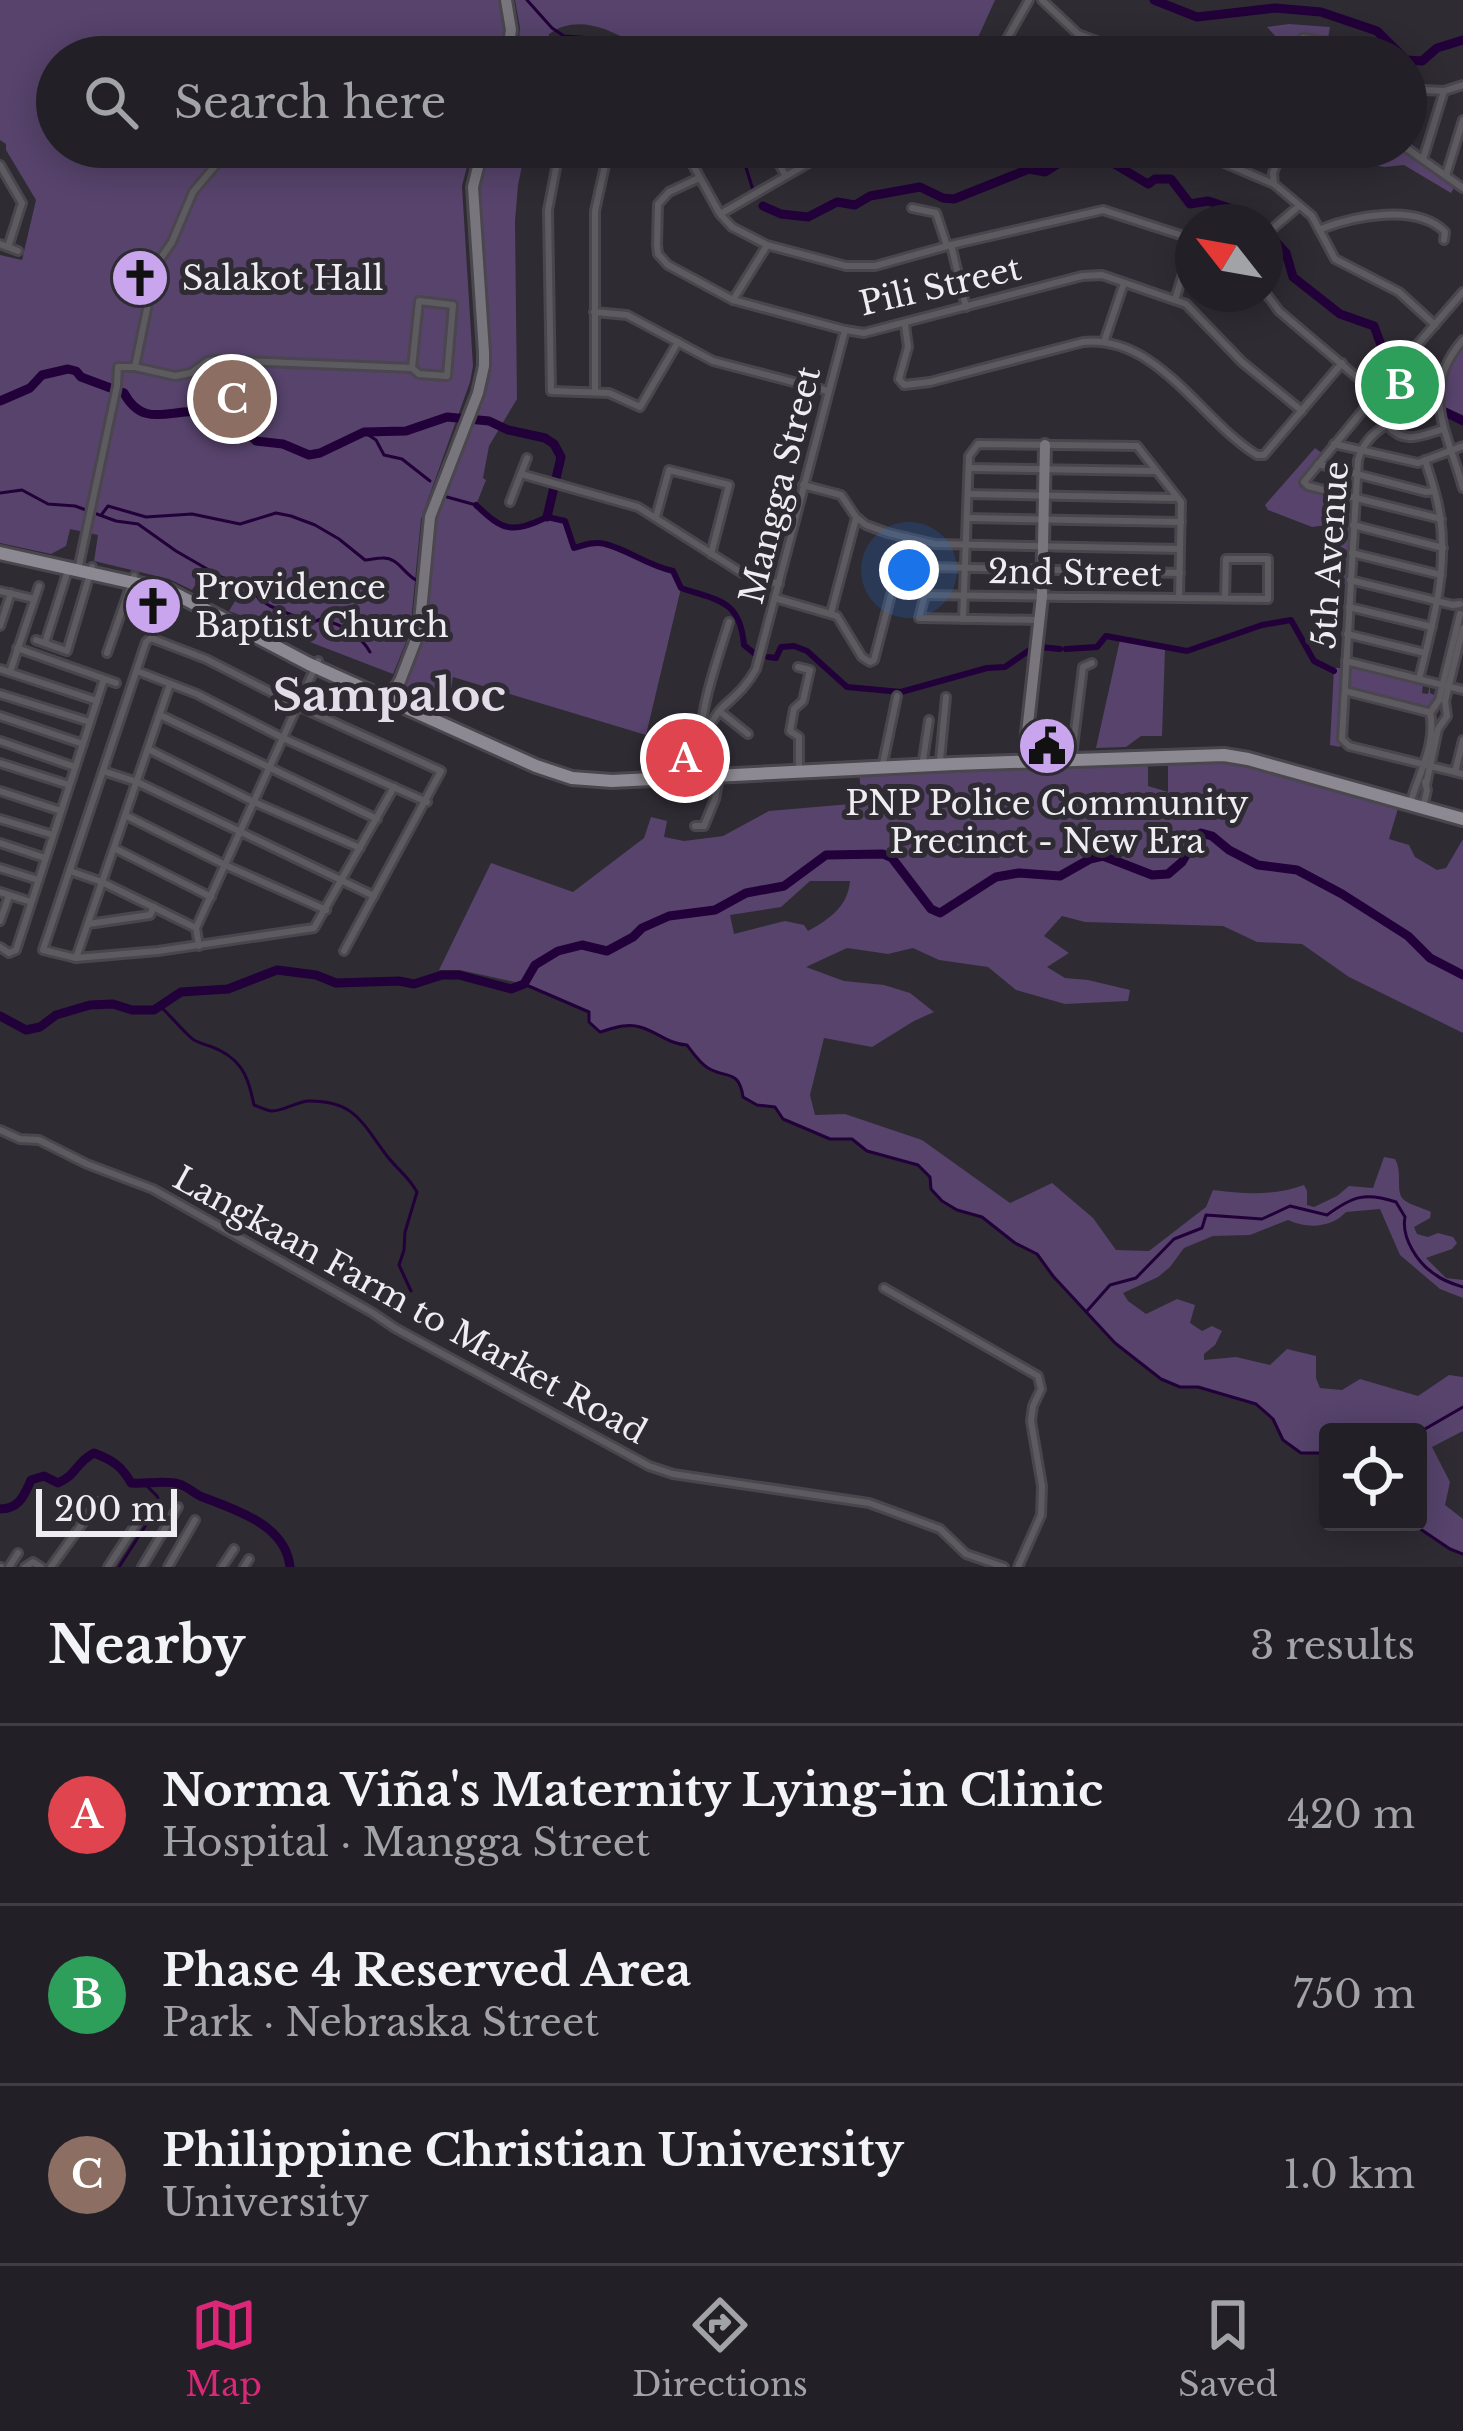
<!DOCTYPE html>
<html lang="en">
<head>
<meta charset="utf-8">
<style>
	body { margin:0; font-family:"Libre Baskerville",serif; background:#2e2d32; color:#f1f3f6 }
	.controls { position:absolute; right:36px; bottom:36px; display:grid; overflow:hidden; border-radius:12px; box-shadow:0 6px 30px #0003 }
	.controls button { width:108px; height:108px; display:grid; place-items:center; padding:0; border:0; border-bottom:3px solid #3f3e43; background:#222026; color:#f1f3f6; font:60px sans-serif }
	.compass { position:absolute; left:1175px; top:204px; width:108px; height:108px; border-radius:50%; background:#222026; box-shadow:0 6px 30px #0003; rotate:301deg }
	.scale { position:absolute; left:36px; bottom:30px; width:141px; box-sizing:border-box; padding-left:12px; border:6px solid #efedf2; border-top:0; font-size:33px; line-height:42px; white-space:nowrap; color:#efedf2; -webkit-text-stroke:9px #2e2b33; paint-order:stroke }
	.you { position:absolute; left:909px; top:570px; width:42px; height:42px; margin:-30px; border:9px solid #fff; border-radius:50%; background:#1a73e8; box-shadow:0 0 0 18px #1a73e833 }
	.badge { display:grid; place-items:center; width:78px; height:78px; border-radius:50%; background:#db2777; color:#fff; font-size:39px; font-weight:700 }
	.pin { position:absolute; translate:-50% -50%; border:6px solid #fff; box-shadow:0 3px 12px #0006 }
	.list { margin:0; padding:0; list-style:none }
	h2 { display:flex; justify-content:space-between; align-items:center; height:156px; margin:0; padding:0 48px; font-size:51px }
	h2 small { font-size:39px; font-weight:400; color:#a2a3a7 }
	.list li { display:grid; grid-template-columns:78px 1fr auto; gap:36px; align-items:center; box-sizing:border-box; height:180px; padding:0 48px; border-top:3px solid #3f3e43 }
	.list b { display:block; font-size:45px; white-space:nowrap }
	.list p { margin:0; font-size:39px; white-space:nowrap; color:#a2a3a7 }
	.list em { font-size:39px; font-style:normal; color:#a2a3a7 }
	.icon { flex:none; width:66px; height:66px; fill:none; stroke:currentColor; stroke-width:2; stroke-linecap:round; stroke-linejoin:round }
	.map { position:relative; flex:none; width:1463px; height:1567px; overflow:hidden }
	.search { position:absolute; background:#222026; box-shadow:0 6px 30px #0003; left:36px; right:36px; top:36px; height:132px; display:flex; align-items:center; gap:30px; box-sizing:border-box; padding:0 42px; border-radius:66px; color:#a2a3a7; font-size:45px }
	.sheet { height:696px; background:#222026 }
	nav { display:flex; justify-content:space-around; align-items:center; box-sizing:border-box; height:168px; border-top:3px solid #3f3e43; background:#222026; font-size:33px; color:#a2a3a7 }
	nav a { display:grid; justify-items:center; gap:6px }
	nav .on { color:#db2777 }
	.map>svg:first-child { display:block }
	.green { fill:#57436c; fill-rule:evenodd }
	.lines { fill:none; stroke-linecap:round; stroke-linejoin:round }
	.stream { stroke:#220039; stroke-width:3 }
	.canal { stroke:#220039; stroke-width:6 }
	.river { stroke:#220039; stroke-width:9 }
	.street-casing { stroke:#49464e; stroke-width:12 }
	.secondary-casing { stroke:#49464e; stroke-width:16 }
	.primary-casing { stroke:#49464e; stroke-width:18 }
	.street { stroke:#5d5b60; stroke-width:6 }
	.secondary { stroke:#78757c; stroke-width:10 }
	.primary { stroke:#8d8992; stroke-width:12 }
	.labels { text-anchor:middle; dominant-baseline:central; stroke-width:10; stroke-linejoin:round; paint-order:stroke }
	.poi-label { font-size:33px; fill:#efedf2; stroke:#2e2b33; text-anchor:start }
	.street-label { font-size:33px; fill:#efedf2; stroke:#2e2b33 }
	.district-label { font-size:45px; font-weight:bold; fill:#e2dde8; stroke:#2e2b33 }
</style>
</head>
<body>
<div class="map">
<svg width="1463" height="1567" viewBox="0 0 1463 1567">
	<rect width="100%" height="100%" fill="#2e2b33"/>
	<g class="green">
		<path d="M0,0H501L506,29L502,57H57V147H472L462,186L473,366L470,382L421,519L410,632L393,674L229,611L240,593L204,572L192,590L169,579L94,561L98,535L70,529L66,546L51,554L0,543V255L22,260L36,200L6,150V144L0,140Z"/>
		<path d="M515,0H995L976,42L876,49L630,41C605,27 575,15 549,34L544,57H517L520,28Z"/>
		<path d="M1289,24L1330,27L1328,38L1301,34L1286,57L1285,47L1267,27Z"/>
		<path d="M487,147H526L518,185L515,221L517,399L489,446L483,478L486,480L476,505C502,533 515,533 547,517L565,521L574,548C584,545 595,542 605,544C629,551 646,565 673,571L681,588L646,735L453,677L447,713L401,692L418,650L433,523L481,394L477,193Z"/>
		<path d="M1341,147L1402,150L1455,186L1451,193L1404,165L1384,167L1351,160Z"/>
		<path d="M1463,346V415L1442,406C1442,381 1450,366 1463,346Z"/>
		<path d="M1389,357L1423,405L1425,406L1411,409L1389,382L1380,383L1371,394L1364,388Z"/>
		<path d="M1315,448L1322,453L1298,482L1300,487L1350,501L1349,532L1341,531L1340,538L1349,539L1346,584H1338L1340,538L1327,525L1312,527L1268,510L1265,505Z"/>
		<path d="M1120,640L1165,649L1162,736H1141L1126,747L1096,748Z"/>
		<path d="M1351,666L1423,684L1422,693L1428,694L1430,685V693L1434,695L1436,687L1435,702L1426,708L1350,689Z"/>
		<path d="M1334,668H1342L1340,747L1330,745Z"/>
		<path d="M1224,760L1247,764L1399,805L1389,839L1409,845L1415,857L1437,870L1446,868L1463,839V1033L1349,977L1302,944L1257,942L1223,926L1085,922L1062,916L1044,936L1069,953L1047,967L1065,978L1088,980L1130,990L1128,1001L1065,1004L1016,990L988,967L939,960L913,948L888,954L847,948L806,967L844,981L884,985L910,993L934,1012L914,1021L872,1047L824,1038L810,1095L815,1115L845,1114L922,1140L1010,1203L1052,1183L1093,1218L1116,1250L1149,1251L1206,1207L1213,1190C1244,1194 1274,1196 1304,1185L1307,1191V1205L1314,1207L1337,1196L1349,1186L1373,1188L1384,1157L1395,1159C1403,1173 1395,1190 1403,1199C1409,1205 1424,1208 1431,1212L1430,1218L1414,1227L1417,1234L1428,1237L1438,1233L1453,1237L1457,1243L1452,1249L1426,1258L1446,1278L1463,1280V1298L1440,1289L1400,1255L1380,1209L1346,1212C1331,1228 1308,1229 1288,1220L1250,1235L1213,1236L1184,1248L1170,1267L1158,1277L1123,1293L1128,1301L1146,1314L1177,1299L1195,1305L1190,1323L1202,1331L1212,1326L1222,1331L1215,1345L1204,1354V1360L1236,1357L1270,1365L1287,1349L1316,1356V1378L1320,1388L1342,1390L1360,1379L1418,1396L1449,1375L1463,1377V1431L1432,1447L1450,1482L1445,1505L1463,1519V1554L1450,1549L1410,1522H1418V1432H1328V1453H1301L1283,1440L1273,1419L1256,1404L1198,1387H1180L1161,1379L1115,1343L1053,1276L1037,1254L1015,1243L982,1217L957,1210L942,1201L931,1189L930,1177L918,1165L867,1151L852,1139H830L783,1119L775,1107L757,1105L743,1097C739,1069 727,1079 708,1068C700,1063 693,1052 687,1045C668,1044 658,1032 640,1027C627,1023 614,1028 600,1032L589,1022V1012L524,984L460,970H439L491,863L573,892L644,838L651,817L667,821L664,837L684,841L723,836L769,811L862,803L859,772L1148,764V786L1168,792V762ZM810,881H850C848,906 830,919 808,931L804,925L785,921L734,934L730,915L781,907Z"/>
	</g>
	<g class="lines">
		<g class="stream">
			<path d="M527,0L552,28L564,36L593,38L600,41L608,51L632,57"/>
			<path d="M1156,2L1159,0"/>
			<path d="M744,147L743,158L753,190"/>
			<path d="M364,432L376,440L384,455L402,459L430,481"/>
			<path d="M0,493L22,490L48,504L75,506L116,521L138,524L176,551L221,577L254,591L259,599L270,606L311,623L321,619C342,625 359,633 370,652"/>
			<path d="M447,497L476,505"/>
			<path d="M102,514L108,506L146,517L192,514L240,524L276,513L291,516L315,525L339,539L365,560C370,560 376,558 382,558C398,557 403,573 416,580"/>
			<path d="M524,984L589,1012V1022L600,1032C614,1028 627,1023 640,1027C658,1032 668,1044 687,1045C693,1053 700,1063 708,1068C727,1079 739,1069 743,1097L757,1105L775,1107L783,1119L830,1139H852L867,1151L918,1165L930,1177L931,1189L942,1201L957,1210L982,1217L1015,1243L1037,1254L1053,1276L1115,1343L1161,1379L1180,1387H1198L1256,1404L1273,1419L1283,1440L1301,1453H1328"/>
			<path d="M161,1007C171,1016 185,1034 194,1040C203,1045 213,1046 221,1051C244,1063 249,1081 254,1105C260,1107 266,1111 272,1111C284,1111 296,1102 308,1101C355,1100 362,1123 387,1156C397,1169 409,1177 417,1192L405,1232L404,1250L399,1265L411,1291"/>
			<path d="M1087,1311L1110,1285L1136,1278L1174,1239L1202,1228L1206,1215L1262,1219L1290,1206L1327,1215C1353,1196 1365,1192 1396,1202L1405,1217C1401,1238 1418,1264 1436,1275C1443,1281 1454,1284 1463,1287"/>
			<path d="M1370,1432L1392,1428L1404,1432"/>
			<path d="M1418,1433L1463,1407"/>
			<path d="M1410,1522L1450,1549L1463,1554"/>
			<path d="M119,1567L160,1503L157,1496L145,1484"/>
		</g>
		<g class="canal">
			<path d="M476,505C503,531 512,534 547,517L565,521L574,548C584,545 595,541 605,544C629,550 646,565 673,571L681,588C719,601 740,600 744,645L755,654"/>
			<path d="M1040,647L1060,649"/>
			<path d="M1066,649L1097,647L1106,636L1187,651L1262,625L1291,620L1314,661L1334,671"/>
			<path d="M768,657L776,658L781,647L794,646L807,651L847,687L901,692L987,668L1005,667L1031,649"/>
		</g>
		<g class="river">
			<path d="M1154,0L1197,17L1275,8L1321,12L1377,31L1403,57"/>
			<path d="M1406,60L1422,61L1437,48L1463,40"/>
			<path d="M763,206L781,214L808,217L837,202L855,205L870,196L920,187L943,198L954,199L1029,169L1045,172L1064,160L1106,159L1148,184L1155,179H1171L1190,204L1208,201L1254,216L1258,222"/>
			<path d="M1265,230L1286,253L1293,277L1340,314L1374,326L1381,345L1432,404"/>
			<path d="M0,401L30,388L42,375L68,369L76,371L81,377L124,393C145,432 174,405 209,413C223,416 229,426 241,432C246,434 252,436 256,441L283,444L309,455L320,453L364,432L406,431L447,417L489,421L508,430L545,438L554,444L561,457L547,517"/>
			<path d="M1445,412L1463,421"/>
			<path d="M0,1016L26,1030L40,1027L56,1015L90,1005L113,1004L132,1010H154L181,992L228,989L277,970L316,975L336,983L399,981L414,984L442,975H459L511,989L524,984L535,965L558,951L582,945L607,951L633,937L642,928L669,916L715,910L746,893L784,886L826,855L883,854L892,858L931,909L940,913L996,877L1019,873L1060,876L1090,859L1103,856L1152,875L1168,874L1182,862L1197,836L1201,833L1212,836L1229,850L1258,865L1297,870L1342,894L1408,936L1430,958L1463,975"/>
			<path d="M0,1509C20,1509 24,1495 31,1480L44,1476L58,1483C78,1474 75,1463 94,1453C112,1460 122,1466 131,1483C146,1484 166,1480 179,1484C189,1487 195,1495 205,1498C239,1511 286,1526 290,1567"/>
		</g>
		<defs>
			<g id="street">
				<path d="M1042,0L1078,34L1139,57"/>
				<path d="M312,57L348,51L371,57"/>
				<path d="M1001,57L1004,44L1029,0"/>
				<path d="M1310,57L1300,46L1303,38L1329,42L1357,57"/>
				<path d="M1406,89L1444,91L1463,85"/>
				<path d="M1406,131L1417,92"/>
				<path d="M560,147L548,210L551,391L609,393L640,407L678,342"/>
				<path d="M683,147L720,214L732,227L767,245L846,266H875L951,245L1103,210L1193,239"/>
				<path d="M771,147L785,175"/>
				<path d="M933,147C957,151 975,158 998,147"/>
				<path d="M1187,147L1274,184L1312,216L1335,259L1399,292L1435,325"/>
				<path d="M1405,147L1463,188"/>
				<path d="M1423,159L1444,91"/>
				<path d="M0,165L22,203L8,247"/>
				<path d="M1446,175L1463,120"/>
				<path d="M699,178L669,192L658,204L657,245L658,254L668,265L733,300L845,330L864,333L1082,276L1102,275L1186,304L1242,362L1302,411"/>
				<path d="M1274,184L1273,173L1283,147"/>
				<path d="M912,208L936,213L947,246"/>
				<path d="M722,213L819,157L837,151L863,147"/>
				<path d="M1321,229C1354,216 1417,203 1445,232L1444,240"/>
				<path d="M1265,235L1299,206"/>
				<path d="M0,244L18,251"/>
				<path d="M951,245L966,307"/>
				<path d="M1265,292L1279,311L1366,385"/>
				<path d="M733,300L766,247"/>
				<path d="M1175,300L1193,241"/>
				<path d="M594,312L627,315L713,361L828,391"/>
				<path d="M905,325L908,347L899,379L904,385L930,382L1083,342C1158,335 1200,420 1257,455H1264L1342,363"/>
				<path d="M1463,340C1418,392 1448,432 1463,488"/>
				<path d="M1104,342L1124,283"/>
				<path d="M1414,350L1439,379"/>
				<path d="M1405,359L1463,292"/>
				<path d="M135,367L156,265L172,242L193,192L231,147"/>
				<path d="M595,392V211L609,147"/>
				<path d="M1428,409C1398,418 1367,428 1358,460L1342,739L1349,746L1463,774"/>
				<path d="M1411,414L1388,386L1382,387L1304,482L1308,486L1441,519"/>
				<path d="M1387,425C1404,445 1421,436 1443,429"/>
				<path d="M1334,444L1418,463L1463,446"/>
				<path d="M1318,464L1426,492L1434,491"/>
				<path d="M969,468L1155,471"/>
				<path d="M521,474L638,507L742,573L779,584"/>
				<path d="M803,485L841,495L856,517L866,525L888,533L935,544L1180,549"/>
				<path d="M968,494L1174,498"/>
				<path d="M510,502L527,458"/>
				<path d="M656,517L669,470L729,485L711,554"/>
				<path d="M969,518L1181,522"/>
				<path d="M1353,525L1443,548"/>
				<path d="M1352,553L1441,575"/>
				<path d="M78,570L117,386L118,367H135L175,376L191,373L208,361L214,360L412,368L419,374L447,376L453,305L419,301L412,368"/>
				<path d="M1350,580L1453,605L1460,604"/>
				<path d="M0,591L34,599"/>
				<path d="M925,595L1070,597H1091L1268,599V559H1226L1225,598"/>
				<path d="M775,598L837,616L862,657L870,662L874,660L906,537"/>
				<path d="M1349,607L1432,627"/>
				<path d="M831,613L856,518"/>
				<path d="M963,619L969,456L978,444L1137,446L1181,502L1179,598"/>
				<path d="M1040,620L919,618L932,567L1180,573"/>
				<path d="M0,626L11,593"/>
				<path d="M1347,634L1425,653"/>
				<path d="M36,640L67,651L92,567"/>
				<path d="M45,643L69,567"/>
				<path d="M17,648L116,683"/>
				<path d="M107,653L134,576"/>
				<path d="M1346,661L1463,690"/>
				<path d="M798,667L810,670L803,701L794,709L790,731L799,737V769"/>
				<path d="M0,669L97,701"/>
				<path d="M137,671L197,694L283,738L427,802"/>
				<path d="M10,672L39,586"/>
				<path d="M1419,679C1432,626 1448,572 1440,517C1438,498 1431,479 1425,460"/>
				<path d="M1345,691L1428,712"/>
				<path d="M0,694L90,722"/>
				<path d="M1430,713L1439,700L1460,614"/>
				<path d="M723,714L748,734"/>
				<path d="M160,715L377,819"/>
				<path d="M0,716L83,744"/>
				<path d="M0,741L75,767"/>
				<path d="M702,743C697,715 720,652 729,622"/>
				<path d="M148,749L254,802L360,848"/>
				<path d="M1072,755L1083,667L1092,663"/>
				<path d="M923,760L929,720"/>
				<path d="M940,760L946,697"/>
				<path d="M0,763L69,785"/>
				<path d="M882,768L897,696"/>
				<path d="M103,771L137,782L374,896"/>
				<path d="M1455,772L1463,740"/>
				<path d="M686,778C690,761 711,719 723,707C736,695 747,686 756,669L845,330"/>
				<path d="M1426,785L1438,729L1447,716L1445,701L1463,628"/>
				<path d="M0,791L61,811"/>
				<path d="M1410,804C1418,775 1437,743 1430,713"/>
				<path d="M1423,808L1427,790L1425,782"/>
				<path d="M125,815L225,865L326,910"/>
				<path d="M0,819L53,835"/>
				<path d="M695,826H704L715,799L720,774"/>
				<path d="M0,843L45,858"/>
				<path d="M114,848L211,897"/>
				<path d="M0,868L38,880"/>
				<path d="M70,871L102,882L196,928"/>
				<path d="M0,892L31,902"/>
				<path d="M0,921L9,896"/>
				<path d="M88,924L150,915L154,907"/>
				<path d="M199,946L196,928L318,661"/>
				<path d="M0,947L9,953L16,950L104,679"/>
				<path d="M344,951L441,771L298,706L206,659L151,638L146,642L43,950L76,958L158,951L314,928L394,787"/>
				<path d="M76,958L170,684"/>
				<path d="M0,1130L20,1139L39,1140L87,1164L153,1189L373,1313L395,1328L649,1466L673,1474L869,1503L940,1529L966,1554L1004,1567"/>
				<path d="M884,1288L1038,1376L1041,1389L1033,1406L1031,1421L1042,1486L1041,1515L1018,1567"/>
				<path d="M0,1567H1"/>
				<path d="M9,1567L18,1553"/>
				<path d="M25,1567L33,1562L41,1567"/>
				<path d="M51,1567L98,1502"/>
				<path d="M108,1567L140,1518"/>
				<path d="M142,1567L178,1507"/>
				<path d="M168,1567L195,1520"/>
				<path d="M222,1567L234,1549"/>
				<path d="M244,1567L249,1559"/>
			</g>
			<g id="secondary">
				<path d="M506,0L511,30L507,57"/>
				<path d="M388,700L400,681L419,632L430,517L478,393L484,366V352L473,187L483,147"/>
				<path d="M1026,742L1042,596L1045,445"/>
			</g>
			<path id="primary" d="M0,553L170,591L309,664L536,766L572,778L612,781L954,764L1224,755L1248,759L1463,819"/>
		</defs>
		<use href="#street" class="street-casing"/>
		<use href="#secondary" class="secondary-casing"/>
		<use href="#primary" class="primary-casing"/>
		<use href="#street" class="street"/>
		<use href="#secondary" class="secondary"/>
		<use href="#primary" class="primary"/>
	</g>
	<defs>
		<symbol id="church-disc" viewBox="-11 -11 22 22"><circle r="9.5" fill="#c9a5ee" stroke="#2e2b33"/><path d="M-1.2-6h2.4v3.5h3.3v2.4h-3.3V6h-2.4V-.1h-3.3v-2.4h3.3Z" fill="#111"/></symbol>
		<symbol id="civic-disc" viewBox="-11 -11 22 22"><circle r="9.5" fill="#c9a5ee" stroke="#2e2b33"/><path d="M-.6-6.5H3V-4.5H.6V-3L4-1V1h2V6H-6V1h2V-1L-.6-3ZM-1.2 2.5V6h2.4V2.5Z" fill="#111"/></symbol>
	</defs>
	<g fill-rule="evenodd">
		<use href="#church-disc" x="107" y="245" width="66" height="66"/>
		<use href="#church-disc" x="120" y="573" width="66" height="66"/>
		<use href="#civic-disc" x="1014" y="713" width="66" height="66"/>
	</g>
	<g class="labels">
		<g class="poi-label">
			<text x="182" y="278">Salakot Hall</text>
			<text x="195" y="587">Providence<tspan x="195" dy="38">Baptist Church</tspan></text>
			<text x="1047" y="803" text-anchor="middle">PNP Police Community<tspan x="1047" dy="38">Precinct - New Era</tspan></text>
		</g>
		<g class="street-label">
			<text transform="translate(940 286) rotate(-13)">Pili Street</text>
			<text transform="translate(780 485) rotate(-76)">Mangga Street</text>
			<text transform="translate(1330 555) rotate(-86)">5th Avenue</text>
			<text transform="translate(1075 573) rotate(1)">2nd Street</text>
			<text transform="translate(410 1305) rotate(29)">Langkaan Farm to Market Road</text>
		</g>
		<g class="district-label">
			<text x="389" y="695">Sampaloc</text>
		</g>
	</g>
</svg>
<div class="controls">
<button><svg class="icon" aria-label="locate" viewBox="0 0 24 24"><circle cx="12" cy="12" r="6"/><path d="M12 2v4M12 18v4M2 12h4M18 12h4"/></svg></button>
</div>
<svg class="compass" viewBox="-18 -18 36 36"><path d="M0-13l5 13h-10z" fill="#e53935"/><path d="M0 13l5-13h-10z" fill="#a2a3a7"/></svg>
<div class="scale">200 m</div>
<div class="you"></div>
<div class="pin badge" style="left:685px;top:758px;background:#e0444e">A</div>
<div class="pin badge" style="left:1400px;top:385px;background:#2e9e5b">B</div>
<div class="pin badge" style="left:232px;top:399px;background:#8d6e63">C</div>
<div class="search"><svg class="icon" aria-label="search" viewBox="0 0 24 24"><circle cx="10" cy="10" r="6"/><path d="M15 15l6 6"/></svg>Search here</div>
</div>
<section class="sheet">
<h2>Nearby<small>3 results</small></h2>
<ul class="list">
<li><span class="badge" style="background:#e0444e">A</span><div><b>Norma Viña's Maternity Lying-in Clinic</b><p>Hospital · Mangga Street</p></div><em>420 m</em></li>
<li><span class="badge" style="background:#2e9e5b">B</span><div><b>Phase 4 Reserved Area</b><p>Park · Nebraska Street</p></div><em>750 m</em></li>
<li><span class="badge" style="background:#8d6e63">C</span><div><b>Philippine Christian University</b><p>University</p></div><em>1.0 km</em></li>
</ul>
</section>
<nav>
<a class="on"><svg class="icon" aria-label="map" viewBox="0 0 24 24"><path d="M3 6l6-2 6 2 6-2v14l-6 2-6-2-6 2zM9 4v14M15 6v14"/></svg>Map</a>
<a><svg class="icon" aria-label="directions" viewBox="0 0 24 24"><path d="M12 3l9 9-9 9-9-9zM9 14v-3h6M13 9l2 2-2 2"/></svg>Directions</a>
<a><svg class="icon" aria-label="saved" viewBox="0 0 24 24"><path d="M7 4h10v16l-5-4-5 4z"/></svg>Saved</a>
</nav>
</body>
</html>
